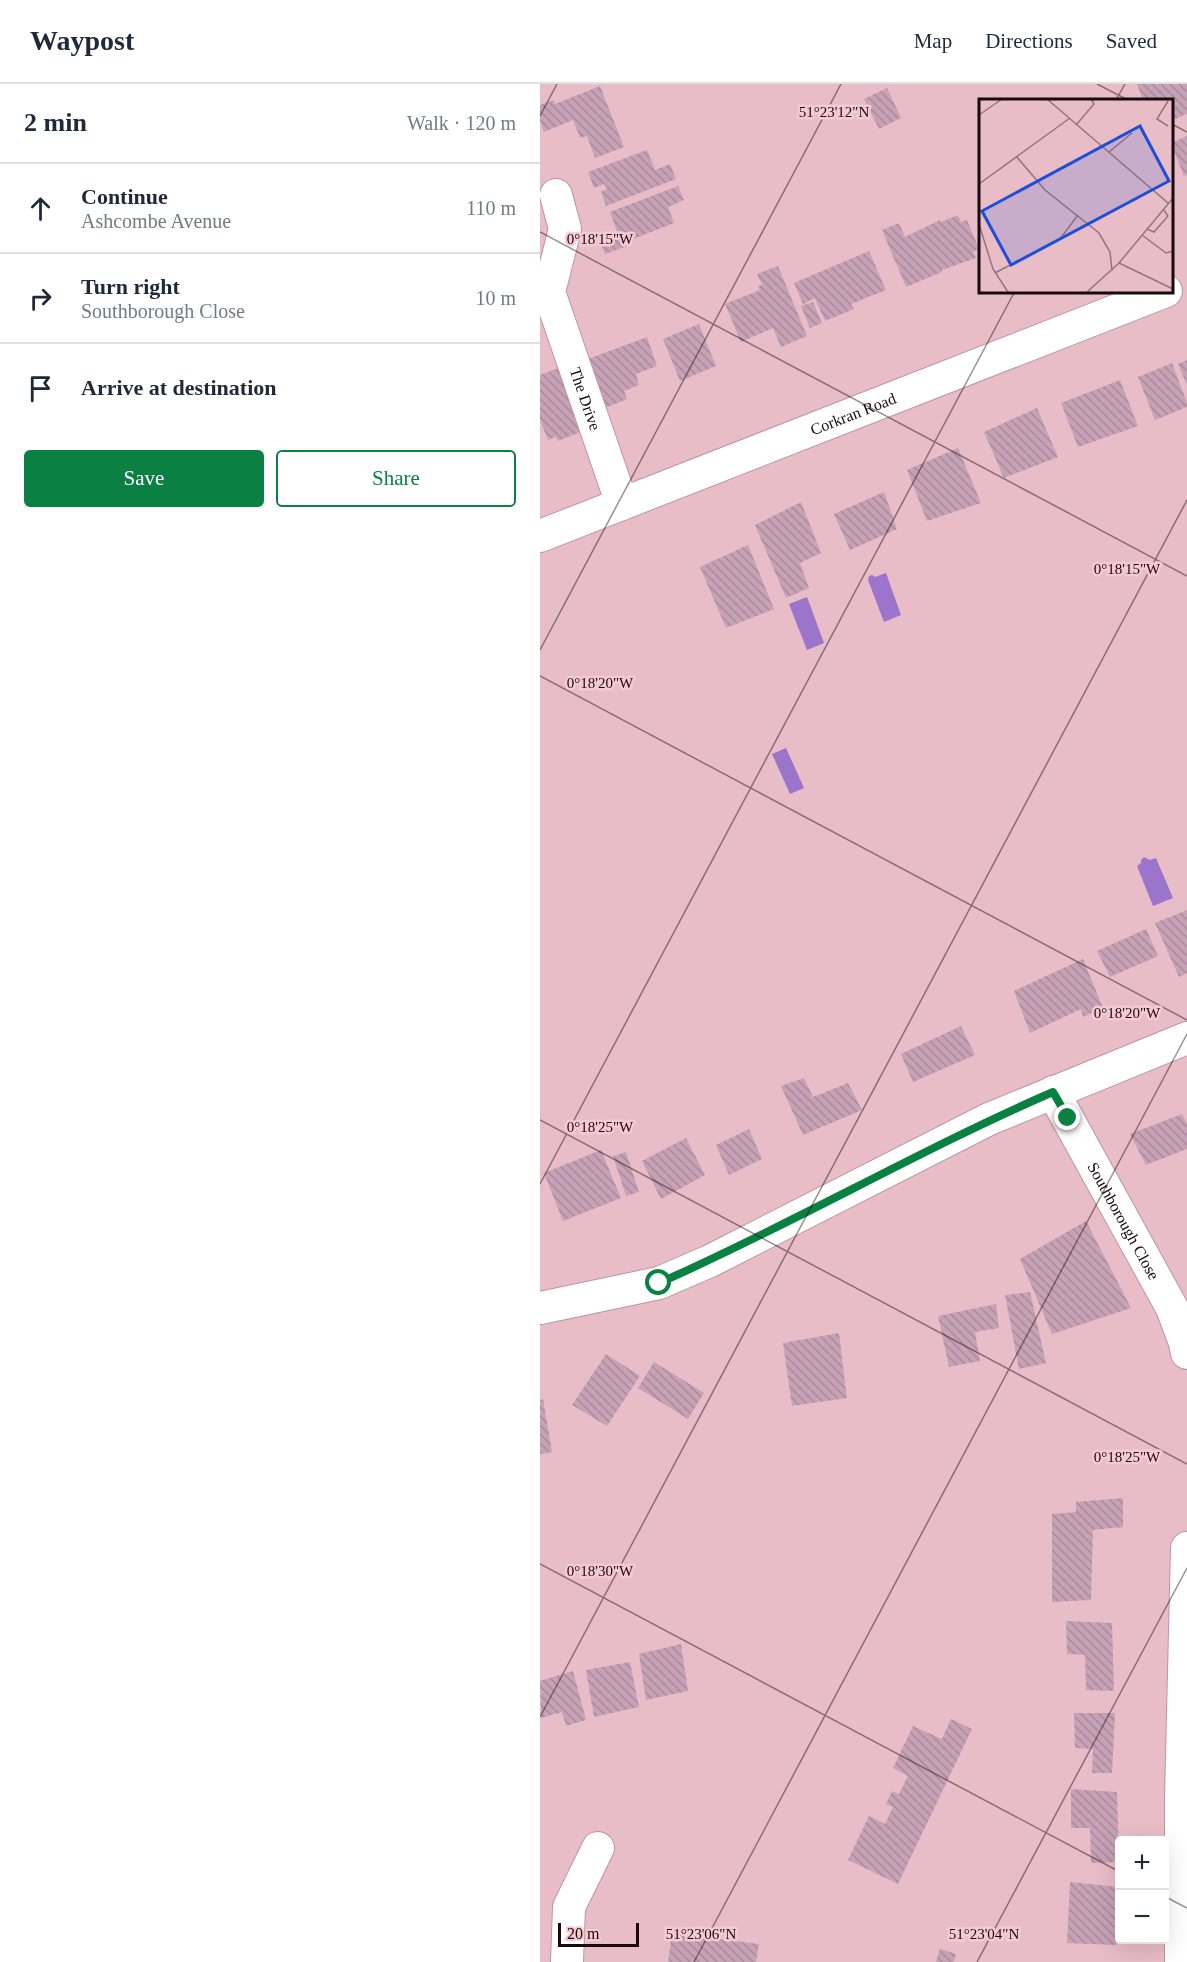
<!DOCTYPE html>
<html lang="en">
<head>
<meta charset="utf-8">
<style>
	body { margin:0; font-family:"Times New Roman",serif; background:#f2f2f3; color:#1f2937 }
	.controls { position:absolute; right:18px; bottom:18px; display:grid; overflow:hidden; border-radius:6px; box-shadow:0 6px 24px #0002 }
	.controls button { width:54px; height:54px; display:grid; place-items:center; padding:0; border:0; border-bottom:2px solid #e0e1e3; background:#fff; color:#1f2937; font:30px sans-serif }
	.scale { position:absolute; left:18px; bottom:15px; width:81px; box-sizing:border-box; padding-left:6px; border:3px solid #180a0d; border-top:0; font-size:16px; line-height:21px; white-space:nowrap; color:#180a0d; -webkit-text-stroke:4px #f6cad4; paint-order:stroke }
	.stop { position:absolute; width:18px; height:18px; margin:-14px; border:4px solid #0b8043; border-radius:50%; background:#fff }
	.stop.end { background:#0b8043; border-color:#fff; box-shadow:0 2px 6px #0008 }
	.list { margin:0; padding:0; list-style:none }
	h2 { display:flex; justify-content:space-between; align-items:center; height:78px; margin:0; padding:0 24px; font-size:26px }
	h2 small { font-size:20px; font-weight:400; color:#747a83 }
	.list li { display:grid; grid-template-columns:39px 1fr auto; gap:18px; align-items:center; box-sizing:border-box; height:90px; padding:0 24px; border-top:2px solid #e0e1e3 }
	.list b { display:block; font-size:22px; white-space:nowrap }
	.list p { margin:0; font-size:20px; white-space:nowrap; color:#747a83 }
	.list em { font-size:20px; font-style:normal; color:#747a83 }
	.actions { display:flex; gap:12px; padding:18px 24px }
	.actions a { flex:1; padding:14px 0; border:2px solid #0b8043; border-radius:6px; text-align:center; font-size:21px; color:#0b8043 }
	.actions .main { background:#0b8043; color:#fff }
	.icon { flex:none; width:33px; height:33px; fill:none; stroke:currentColor; stroke-width:2; stroke-linecap:round; stroke-linejoin:round }
	.map { position:relative; flex:none; width:647px; height:1878px; overflow:hidden }
	header { display:flex; align-items:center; gap:36px; box-sizing:border-box; height:84px; padding:0 30px; background:#fff; border-bottom:2px solid #e0e1e3 }
	header strong { font-size:28px }
	nav { display:flex; gap:33px; margin-inline-start:auto; font-size:21px }
	main { display:flex }
	aside { flex:1; background:#fff }
	.map>svg:first-child { display:block }
	.water { fill:#9b74cc }
	.building { fill:url(#building-back-hatch) }
	.lines { fill:none; stroke-linecap:round; stroke-linejoin:round }
	.minor-casing { stroke:#be959e; stroke-width:34 }
	.minor { stroke:#fff; stroke-width:32 }
	.route { stroke:#0b8043; stroke-width:8 }
	.ticks { fill:none; stroke:#180a0d; stroke-width:1.5; stroke-opacity:0.45 }
	.labels { text-anchor:middle; dominant-baseline:central; stroke-width:5; stroke-linejoin:round; paint-order:stroke }
	.street-label { font-size:16px; fill:#180a0d; stroke:#f6cad4 }
	.inset-road { fill:none; stroke:#95757d; stroke-width:1.5 }
	.view { fill:#1d4ed8; fill-opacity:0.15; stroke:#1d4ed8; stroke-width:3 }
	.inset-edge { fill:none; stroke:#180a0d; stroke-width:3 }
	.ticks-label { font-size:15px; text-anchor:middle; fill:#180a0d; stroke:#f6cad4; stroke-width:5; stroke-linejoin:round; paint-order:stroke }
</style>
</head>
<body>
<header>
<strong>Waypost</strong>
<nav><a>Map</a><a>Directions</a><a>Saved</a></nav>
</header>
<main>
<aside>
<h2>2 min<small>Walk · 120 m</small></h2>
<ul class="list">
<li><svg class="icon" aria-label="ahead" viewBox="0 0 24 24"><path d="M12 20V5M6 11l6-6 6 6"/></svg><div><b>Continue</b><p>Ashcombe Avenue</p></div><em>110 m</em></li>
<li><svg class="icon" aria-label="right" viewBox="0 0 24 24"><path d="M7 20v-9h11M14 6l5 5-5 5"/></svg><div><b>Turn right</b><p>Southborough Close</p></div><em>10 m</em></li>
<li><svg class="icon" aria-label="arrive" viewBox="0 0 24 24"><path d="M6 21V4h12l-3 4 3 4H6"/></svg><div><b>Arrive at destination</b></div></li>
</ul>
<div class="actions"><a class="main">Save</a><a>Share</a></div>
</aside>
<div class="map">
<svg width="647" height="1878" viewBox="0 0 647 1878">
	<defs>
		<pattern id="building-back-hatch" width="6" height="6" patternUnits="userSpaceOnUse" patternTransform="scale(1.5)"><rect width="6" height="6" fill="#c7a2b7"/><path d="M-1 5l2 2M0 0l6 6M5-1l2 2" fill="none" stroke="#aa8a9c"/></pattern>
	</defs>
	<rect width="100%" height="100%" fill="#e8bdc7"/>
	<g class="water">
		<path d="M346,489L361,531L344,538L328,496L329,492L332,491L335,493Z"/>
		<path d="M267,513L284,559L267,566L249,520Z"/>
		<path d="M246,664L264,704L250,710L232,670Z"/>
		<path d="M604,773L610,776L616,774L633,814L613,822L597,782L601,779V776Z"/>
	</g>
	<g class="building">
		<path d="M597,0H647V30L630,37V16H603Z"/>
		<path d="M60,2L84,63L55,74L47,52L40,54L33,36L4,48L0,37V21L13,16L15,20Z"/>
		<path d="M347,4L361,34L339,45L324,15Z"/>
		<path d="M647,52V91L644,92L631,59Z"/>
		<path d="M107,66L115,86L130,80L136,95L66,122L61,108L67,105L64,100L54,104L48,88Z"/>
		<path d="M138,102L144,116L128,123L134,139L88,157L90,161L65,170L59,156L77,148L70,128Z"/>
		<path d="M418,131L421,138L427,136L439,165L433,168L436,174L402,186V188L366,203L342,146L359,139L365,153L400,136L401,138Z"/>
		<path d="M329,167L346,206L311,220L314,225L285,237L275,214L263,220L254,199Z"/>
		<path d="M238,182L267,252L241,263L233,244L201,258L185,220L220,206L218,202L222,201L217,190Z"/>
		<path d="M273,218L282,239L270,244L261,222Z"/>
		<path d="M159,240L176,282L140,297L123,255Z"/>
		<path d="M107,253L117,282L96,290L99,301L84,307L87,315L65,324L48,275Z"/>
		<path d="M647,276V301L638,280Z"/>
		<path d="M632,279L647,319V323L615,336L598,293Z"/>
		<path d="M26,281L50,344L18,357L16,353L8,356L0,336V291Z"/>
		<path d="M580,296L598,342L538,363L521,319Z"/>
		<path d="M497,324L518,373L464,394L444,348Z"/>
		<path d="M418,364L441,419L387,437L367,386Z"/>
		<path d="M344,408L357,445L310,466L294,430Z"/>
		<path d="M261,418L281,469L260,479L269,504L246,514L215,441Z"/>
		<path d="M208,461L234,525L186,544L160,483Z"/>
		<path d="M647,826V889L639,893L615,839Z"/>
		<path d="M606,845L618,872L570,893L557,867Z"/>
		<path d="M543,875L563,924L543,933L541,925L490,949L474,907Z"/>
		<path d="M421,942L435,971L373,998L361,970Z"/>
		<path d="M264,994L273,1013L308,999L322,1026L263,1051L241,1002Z"/>
		<path d="M642,1030L647,1040V1065L606,1081L590,1050Z"/>
		<path d="M209,1045L222,1075L189,1091L176,1061Z"/>
		<path d="M146,1054L165,1091L121,1115L102,1077Z"/>
		<path d="M61,1066L81,1114L23,1137L4,1089Z"/>
		<path d="M86,1068L99,1108L86,1112L73,1072Z"/>
		<path d="M546,1137L591,1224L512,1250L480,1175Z"/>
		<path d="M490,1208L506,1279L479,1285L465,1211Z"/>
		<path d="M456,1220L459,1244L435,1248L440,1277L409,1283L398,1232Z"/>
		<path d="M299,1249L307,1314L252,1322L243,1259Z"/>
		<path d="M66,1270L100,1292L67,1342L32,1321Z"/>
		<path d="M114,1278L164,1309L148,1335L98,1304Z"/>
		<path d="M3,1315L12,1368L0,1370V1316Z"/>
		<path d="M583,1414V1443L553,1446L551,1516L512,1518V1430L536,1428V1418Z"/>
		<path d="M526,1537L572,1539L574,1607L546,1606L545,1571L527,1570Z"/>
		<path d="M141,1560L148,1607L106,1616L99,1570Z"/>
		<path d="M90,1578L99,1623L54,1633L46,1586Z"/>
		<path d="M33,1587L46,1636L26,1642L22,1628L1,1634L0,1597Z"/>
		<path d="M534,1629H575L572,1689H552L553,1665L535,1664Z"/>
		<path d="M411,1635L432,1645L358,1800L308,1776L329,1732L345,1740L353,1723L346,1720L352,1707L359,1710L368,1692L353,1684L373,1642L402,1655Z"/>
		<path d="M531,1705L577,1708L579,1778L551,1779L550,1744H531Z"/>
		<path d="M530,1798L578,1803L576,1861L527,1859Z"/>
		<path d="M132,1849L219,1860L216,1878H128Z"/>
		<path d="M400,1865L416,1870L414,1878H396Z"/>
	</g>
	<g class="lines">
		<defs>
			<g id="minor">
				<path id="s1" d="M16,111L25,145L9,208L82,420"/>
				<path id="s2" d="M0,452L626,207"/>
				<path id="s3" d="M513,1008L632,1224L645,1259L647,1269"/>
				<path d="M0,1224L119,1199L170,1177L449,1035L647,954"/>
				<path d="M27,1878L29,1823L58,1764"/>
				<path d="M641,1878V1714L647,1464"/>
			</g>
		</defs>
		<use href="#minor" class="minor-casing"/>
		<use href="#minor" class="minor"/>
	</g>
	<g class="lines">
		<path class="route" d="M119,1199C253,1140 379,1066 513,1008L528,1034"/>
	</g>
	<path class="ticks" d="M557,0L588,16M576,16L585,0M0,32L17,0M630,39L647,48M0,148L647,492M0,566L301,0M0,592L647,936M0,1036L647,1380M0,1100L475,207M0,1480L580,1788M0,1633L647,416M624,1812L647,1824M154,1878L647,950M437,1878L647,1484"/>
	<g class="labels">
		<g class="street-label">
			<text stroke="none"><textPath href="#s1" startOffset="213">The Drive</textPath></text>
			<text stroke="none"><textPath href="#s2" startOffset="336">Corkran Road</textPath></text>
			<text stroke="none"><textPath href="#s3" startOffset="147">Southborough Close</textPath></text>
		</g>
	</g>
	<g transform="translate(439 15)">
		<rect width="194" height="194" fill="#e8bdc7"/>
		<path class="inset-road" d="M68,0L189,104M0,16L23,0M97,26L115,5L112,0M189,27L178,20L189,2M130,53L153,34M37,57L66,91L120,134L131,153L133,172M0,85L91,19M0,125L14,170L29,193M168,130L175,133L189,117L184,110M163,136L187,154L194,152M140,164L194,190M16,174L81,140L99,116M108,193L140,164L194,99"/>
		<path class="view" d="M161,27L190,82L32,166L3,112Z"/>
		<rect width="194" height="194" class="inset-edge"/>
	</g>
	<g class="ticks-label">
		<text x="294" y="33">51°23'12"N</text>
		<text x="60" y="160">0°18'15"W</text>
		<text x="587" y="490">0°18'15"W</text>
		<text x="60" y="604">0°18'20"W</text>
		<text x="587" y="934">0°18'20"W</text>
		<text x="60" y="1048">0°18'25"W</text>
		<text x="587" y="1378">0°18'25"W</text>
		<text x="60" y="1492">0°18'30"W</text>
		<text x="161" y="1855">51°23'06"N</text>
		<text x="444" y="1855">51°23'04"N</text>
	</g>
</svg>
<div class="controls">
<button>+</button>
<button>−</button>
</div>
<div class="scale">20 m</div>
<div class="stop" style="left:119px;top:1199px"></div>
<div class="stop end" style="left:528px;top:1034px"></div>
</div>
</main>
</body>
</html>
